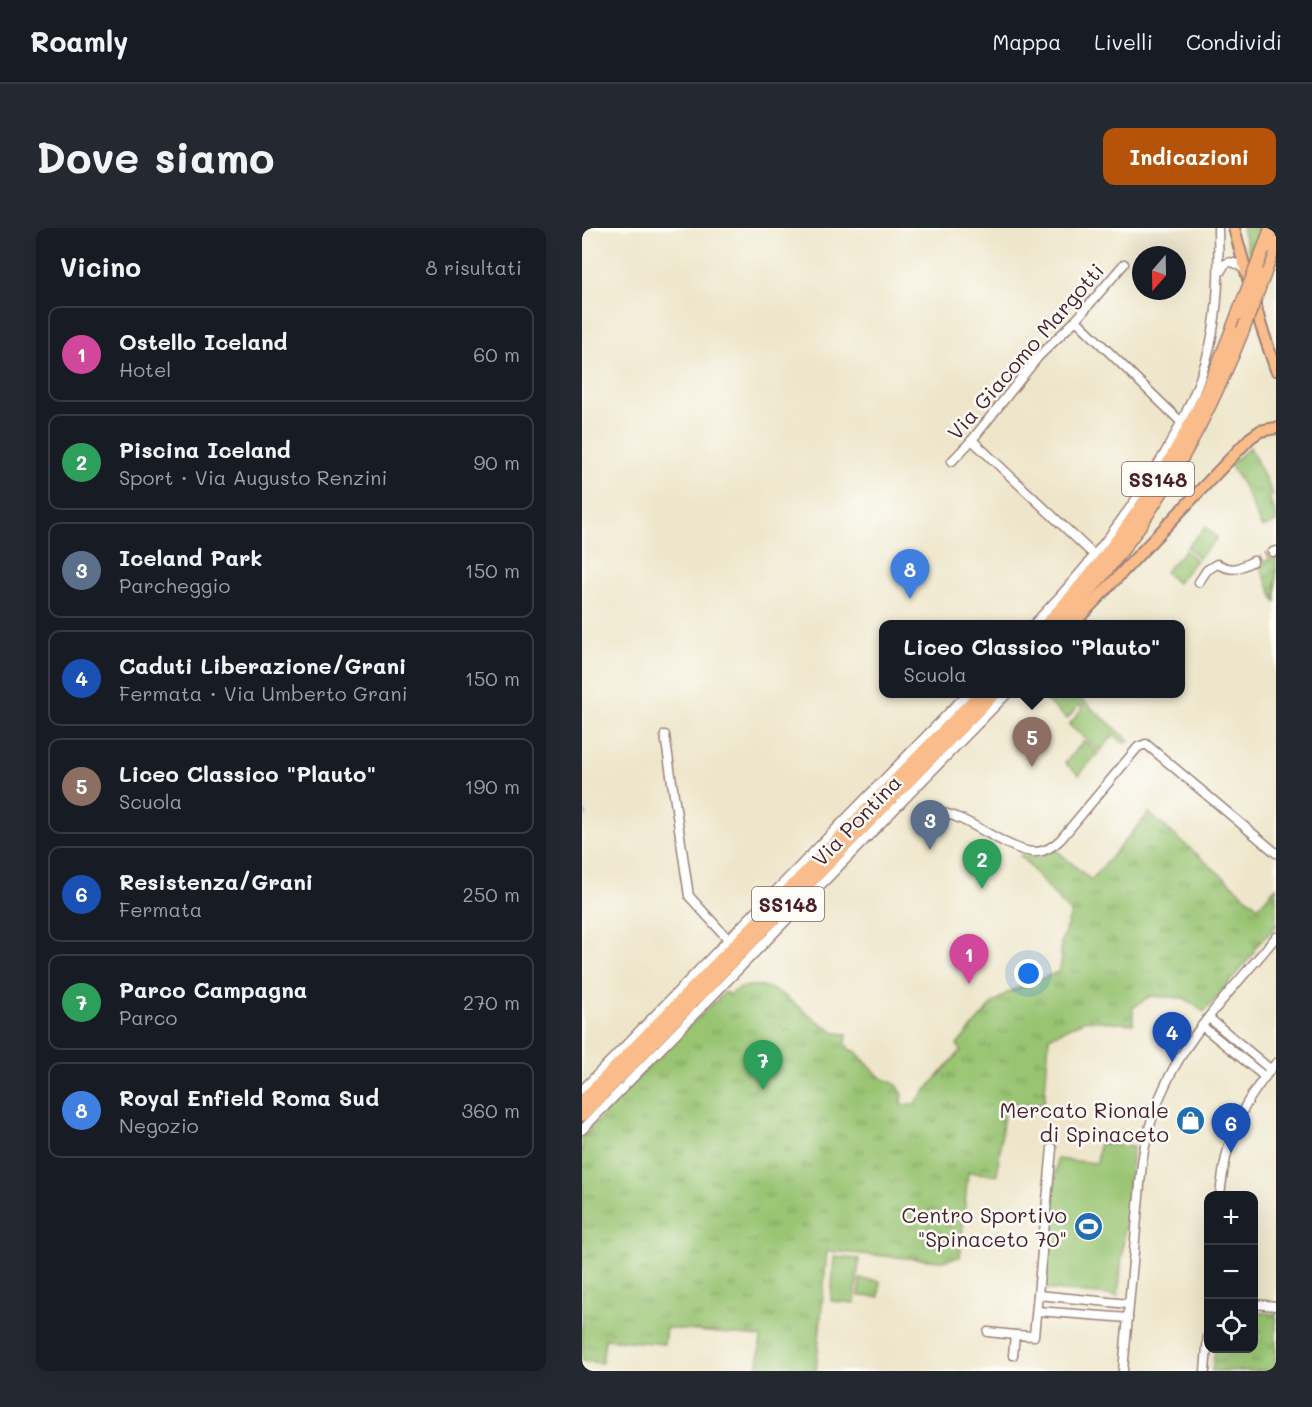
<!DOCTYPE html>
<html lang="it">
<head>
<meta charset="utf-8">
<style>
	body { margin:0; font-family:Mali,sans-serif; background:#242831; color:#f1f3f6 }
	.controls { position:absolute; right:18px; bottom:18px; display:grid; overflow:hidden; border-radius:12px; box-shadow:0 6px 24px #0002 }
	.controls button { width:54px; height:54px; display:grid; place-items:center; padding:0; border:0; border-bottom:2px solid #363941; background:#171b24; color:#f1f3f6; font:30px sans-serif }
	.compass { position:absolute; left:550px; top:18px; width:54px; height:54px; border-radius:50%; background:#171b24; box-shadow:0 6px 24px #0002; rotate:200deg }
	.you { position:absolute; left:447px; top:746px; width:21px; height:21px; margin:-15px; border:4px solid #fff; border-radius:50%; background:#1a73e8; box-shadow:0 0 0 9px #1a73e833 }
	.badge { display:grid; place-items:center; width:39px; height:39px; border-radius:50%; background:#b45309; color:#fff; font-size:20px; font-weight:700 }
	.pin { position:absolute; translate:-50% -50px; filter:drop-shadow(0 2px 3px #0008) }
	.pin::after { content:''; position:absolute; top:32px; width:21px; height:18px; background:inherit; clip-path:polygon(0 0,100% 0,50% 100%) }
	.popup { position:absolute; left:297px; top:392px; width:306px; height:78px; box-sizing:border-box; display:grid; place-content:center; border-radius:12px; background:#171b24; filter:drop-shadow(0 2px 4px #0005); font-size:20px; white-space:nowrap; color:#9ea1a6 }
	.popup b { font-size:22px; color:#f1f3f6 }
	.popup::after { content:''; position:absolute; left:50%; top:100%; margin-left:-12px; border:12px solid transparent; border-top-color:#171b24 }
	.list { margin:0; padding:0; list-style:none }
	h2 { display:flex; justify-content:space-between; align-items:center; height:78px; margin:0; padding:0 24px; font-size:26px }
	h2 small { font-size:20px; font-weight:400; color:#9ea1a6 }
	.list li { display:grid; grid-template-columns:39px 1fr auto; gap:18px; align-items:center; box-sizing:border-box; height:96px; margin:0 12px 12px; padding:0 12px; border:2px solid #363941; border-radius:12px }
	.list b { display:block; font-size:22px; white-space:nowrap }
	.list p { margin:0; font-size:20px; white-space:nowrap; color:#9ea1a6 }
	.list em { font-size:20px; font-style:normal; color:#9ea1a6 }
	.icon { flex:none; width:33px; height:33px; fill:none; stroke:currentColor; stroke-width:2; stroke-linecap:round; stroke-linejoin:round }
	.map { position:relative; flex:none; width:694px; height:1143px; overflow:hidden; border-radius:12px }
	header { display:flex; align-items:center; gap:36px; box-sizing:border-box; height:84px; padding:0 30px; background:#171b24; border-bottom:2px solid #363941 }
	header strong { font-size:28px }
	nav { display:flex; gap:33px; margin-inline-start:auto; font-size:21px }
	.intro { display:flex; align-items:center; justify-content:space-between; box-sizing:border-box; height:144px; padding:0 36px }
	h1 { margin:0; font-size:42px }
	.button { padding:15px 27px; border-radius:12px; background:#b45309; color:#fff; font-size:21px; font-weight:700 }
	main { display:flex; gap:36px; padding:0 36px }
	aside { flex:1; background:#171b24; border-radius:12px; box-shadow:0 6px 24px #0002 }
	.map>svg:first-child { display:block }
	.grass { fill:#99c472; stroke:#72724e; stroke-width:1.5 }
	.park { fill:url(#park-tufts); stroke:#72724e; stroke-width:1.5 }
	.garden { fill:url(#garden-furrows); stroke:#72724e; stroke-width:1.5 }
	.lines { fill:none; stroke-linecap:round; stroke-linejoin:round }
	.stream { stroke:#6da5dc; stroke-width:2 }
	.minor-tunnel { stroke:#cdbeaa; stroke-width:8; stroke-dasharray:8 4; stroke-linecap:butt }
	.minor-casing { stroke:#9c827a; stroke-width:11 }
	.major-casing { stroke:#9c827a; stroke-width:14 }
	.highway-casing { stroke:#9c827a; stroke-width:15 }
	.minor { stroke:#fff; stroke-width:8 }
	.major { stroke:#f9bc8a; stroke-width:10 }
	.highway { stroke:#f9bc8a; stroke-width:12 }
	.highway-bridge-casing { stroke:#9c827a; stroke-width:15; stroke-linecap:butt }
	.highway-bridge { stroke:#f9bc8a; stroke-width:12 }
	.labels { text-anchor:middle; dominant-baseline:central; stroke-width:5; stroke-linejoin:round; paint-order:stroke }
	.shield { fill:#fdfcf7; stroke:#806168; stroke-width:1.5 }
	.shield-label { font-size:20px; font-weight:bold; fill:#4a1f2b }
	.street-label { font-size:21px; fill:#4a1f2b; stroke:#fdfcf7 }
	.poi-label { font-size:21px; fill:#4a1f2b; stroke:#fdfcf7; text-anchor:end }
</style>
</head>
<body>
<header>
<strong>Roamly</strong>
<nav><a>Mappa</a><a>Livelli</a><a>Condividi</a></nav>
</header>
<div class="intro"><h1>Dove siamo</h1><a class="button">Indicazioni</a></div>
<main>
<aside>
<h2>Vicino<small>8 risultati</small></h2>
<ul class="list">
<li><span class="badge" style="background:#d1479c">1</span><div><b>Ostello Iceland</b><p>Hotel</p></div><em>60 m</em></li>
<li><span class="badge" style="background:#2e9e5b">2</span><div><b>Piscina Iceland</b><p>Sport · Via Augusto Renzini</p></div><em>90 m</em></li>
<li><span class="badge" style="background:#5c6f8a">3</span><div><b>Iceland Park</b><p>Parcheggio</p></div><em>150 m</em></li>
<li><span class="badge" style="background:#1a4fb4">4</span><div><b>Caduti Liberazione/Grani</b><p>Fermata · Via Umberto Grani</p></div><em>150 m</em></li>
<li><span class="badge" style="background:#8d6e63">5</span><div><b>Liceo Classico &quot;Plauto&quot;</b><p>Scuola</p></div><em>190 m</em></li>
<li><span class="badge" style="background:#1a4fb4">6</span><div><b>Resistenza/Grani</b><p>Fermata</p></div><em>250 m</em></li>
<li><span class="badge" style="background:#2e9e5b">7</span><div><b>Parco Campagna</b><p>Parco</p></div><em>270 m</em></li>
<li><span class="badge" style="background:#3f7fe0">8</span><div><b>Royal Enfield Roma Sud</b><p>Negozio</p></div><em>360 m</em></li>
</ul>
</aside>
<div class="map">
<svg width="694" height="1143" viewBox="0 0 694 1143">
	<defs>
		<pattern id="park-tufts" width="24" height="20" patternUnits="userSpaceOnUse" patternTransform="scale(1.5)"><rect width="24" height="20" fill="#99c472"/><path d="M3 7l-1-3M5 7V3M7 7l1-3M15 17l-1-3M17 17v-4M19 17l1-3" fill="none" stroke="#7f9f5e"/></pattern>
		<pattern id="garden-furrows" width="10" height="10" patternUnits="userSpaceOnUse" patternTransform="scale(1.5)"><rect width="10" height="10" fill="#99c472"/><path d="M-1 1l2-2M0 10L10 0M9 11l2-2" fill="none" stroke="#7f9f5e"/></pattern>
	</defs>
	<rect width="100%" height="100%" fill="#fdfcf7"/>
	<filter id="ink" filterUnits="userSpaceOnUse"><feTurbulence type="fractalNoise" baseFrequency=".0167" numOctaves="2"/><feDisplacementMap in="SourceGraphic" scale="12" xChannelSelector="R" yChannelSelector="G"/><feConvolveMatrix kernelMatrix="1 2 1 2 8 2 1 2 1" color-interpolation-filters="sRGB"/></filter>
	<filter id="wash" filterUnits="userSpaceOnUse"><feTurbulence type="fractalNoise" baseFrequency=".008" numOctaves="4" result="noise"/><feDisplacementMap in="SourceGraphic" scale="24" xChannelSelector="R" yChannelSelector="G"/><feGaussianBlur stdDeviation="1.35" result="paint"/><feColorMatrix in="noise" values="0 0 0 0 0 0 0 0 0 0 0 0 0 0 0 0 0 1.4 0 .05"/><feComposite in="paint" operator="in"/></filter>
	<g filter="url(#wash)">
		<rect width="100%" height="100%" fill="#eee6ca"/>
		<g class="grass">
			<path d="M660,0H680L668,28Z"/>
			<path d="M624,299L635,310L617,330L605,319Z"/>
			<path d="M603,322L614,332L595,355L583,344Z"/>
			<path d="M457,466H493L547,512L543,516L532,507L518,523L487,497L501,480L497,477L485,491Z"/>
			<path d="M502,513L516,525L497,547L483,535Z"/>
			<path d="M517,915L551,919L536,1068L463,1061L475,931L515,935Z"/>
			<path d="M252,1029L277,1031L273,1075L249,1073Z"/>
			<path d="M278,1051L298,1053L297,1069L277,1068Z"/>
		</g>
		<g class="park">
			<path d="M668,219L691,267L687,269L694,287V294L680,300L661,257L648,237Z"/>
			<path d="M567,585L676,679L694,659V699L673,719L671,726L622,784L602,770L568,768L551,780V796L504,792L467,809L462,877L423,875L415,947L386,944L378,1029L360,1033L245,1023L234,1143L176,1140L179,1109L84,1100L82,1116L23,1111L20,1135L0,1133V910L87,817L143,764L147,767C178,744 201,767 226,786C235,793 245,799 254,805L265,806L264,816L268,822L273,823L298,849L315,857L321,867L319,877L332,876L379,822L375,817L410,776L425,765L476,744L479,737V715L489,686L438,627L457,630L473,621L509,652Z"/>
			<path d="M672,1084L694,1086V1143H630L633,1121L672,1120Z"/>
		</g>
		<path class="garden" d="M694,328V375L677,336Z"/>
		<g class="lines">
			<path class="stream" d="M0,582L5,588"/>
		</g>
	</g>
	<g filter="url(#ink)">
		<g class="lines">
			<path class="minor-tunnel" d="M671,333L691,324"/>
			<defs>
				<g id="minor">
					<path d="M639,43C644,29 655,34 663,43"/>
					<path d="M494,92L599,194"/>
					<path d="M390,212L512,327"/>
					<path d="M370,233L390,212L456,129L494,92L542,36"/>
					<path d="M691,324L694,323"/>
					<path d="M617,354L625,342L635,336C652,344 655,341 671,333"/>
					<path d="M452,396C520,326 605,214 628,118C637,78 637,40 636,0"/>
					<path d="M83,507L107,668L146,711"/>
					<path d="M356,584C386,587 429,626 455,624C465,623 472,618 479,611L556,519L564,516L694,625"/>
					<path d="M627,790L688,841"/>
					<path d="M620,798L683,849"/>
					<path d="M0,862L385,466"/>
					<path d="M0,902L425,466"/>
					<path d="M638,968C644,909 657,879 694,835"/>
					<path d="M456,1067L547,1076"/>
					<path d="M672,1076L694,1078"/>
					<path d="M455,1083L546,1090"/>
					<path d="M406,1104L433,1107"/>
					<path d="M431,1127L433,1107L452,1108L470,920"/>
					<path d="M541,1143L560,935C574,835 633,783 694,709"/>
					<path d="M623,1143L626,1107"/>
				</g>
				<g id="major">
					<path d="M652,0L679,98L694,142"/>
					<path d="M491,396L668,210L678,203L694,200"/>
				</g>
				<g id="highway">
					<path d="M681,22L689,0"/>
					<path d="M682,47L694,14"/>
					<path d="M465,396C525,332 578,258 617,179C632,149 644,117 656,86"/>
					<path d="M477,396C558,313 618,209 661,102"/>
					<path d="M0,874L398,466"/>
					<path d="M0,887L411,466"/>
				</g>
			</defs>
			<use href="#minor" class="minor-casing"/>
			<use href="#major" class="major-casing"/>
			<use href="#highway" class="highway-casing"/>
			<use href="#minor" class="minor"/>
			<use href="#major" class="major"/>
			<use href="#highway" class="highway"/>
			<defs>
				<g id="highway-bridge">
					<path d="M656,86L681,22"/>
					<path d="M661,102L682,47"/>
				</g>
			</defs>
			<use href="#highway-bridge" class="highway-bridge-casing"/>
			<use href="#highway-bridge" class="highway-bridge"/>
		</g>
	</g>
	<defs>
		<symbol id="shop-disc" viewBox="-11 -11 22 22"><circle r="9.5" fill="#1f6fb2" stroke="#fdfcf7"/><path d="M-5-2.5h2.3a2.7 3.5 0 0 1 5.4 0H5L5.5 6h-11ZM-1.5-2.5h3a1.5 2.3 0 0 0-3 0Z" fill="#fff"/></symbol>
		<symbol id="stadium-disc" viewBox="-11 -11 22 22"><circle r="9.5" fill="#1f6fb2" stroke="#fdfcf7"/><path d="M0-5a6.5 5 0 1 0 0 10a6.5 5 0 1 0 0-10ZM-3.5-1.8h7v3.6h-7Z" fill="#fff"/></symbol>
	</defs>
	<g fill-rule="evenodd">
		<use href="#shop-disc" x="592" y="876" width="33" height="33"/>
		<use href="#stadium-disc" x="490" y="982" width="33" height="33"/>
	</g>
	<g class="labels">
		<g class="shield">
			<rect x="540" y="234" width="72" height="34" rx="4.5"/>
			<rect x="170" y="659" width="72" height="34" rx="4.5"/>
		</g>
		<g class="shield-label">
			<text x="576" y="251">SS148</text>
			<text x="206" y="676">SS148</text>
		</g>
		<g class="street-label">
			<text transform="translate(443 123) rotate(-49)">Via Giacomo Margotti</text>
			<text transform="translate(274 592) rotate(-46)">Via Pontina</text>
		</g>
		<g class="poi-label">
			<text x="587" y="881">Mercato Rionale<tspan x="587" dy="24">di Spinaceto</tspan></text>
			<text x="485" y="986">Centro Sportivo<tspan x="485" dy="24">"Spinaceto 70"</tspan></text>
		</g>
	</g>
</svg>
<div class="controls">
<button>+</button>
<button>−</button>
<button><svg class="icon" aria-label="locate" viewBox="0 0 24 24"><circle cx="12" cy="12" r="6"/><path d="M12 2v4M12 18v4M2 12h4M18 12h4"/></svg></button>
</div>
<svg class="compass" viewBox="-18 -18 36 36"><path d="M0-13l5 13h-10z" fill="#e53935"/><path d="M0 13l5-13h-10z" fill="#9ea1a6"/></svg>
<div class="you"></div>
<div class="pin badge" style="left:387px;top:756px;background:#d1479c">1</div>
<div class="pin badge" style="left:400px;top:661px;background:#2e9e5b">2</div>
<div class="pin badge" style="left:348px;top:622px;background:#5c6f8a">3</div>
<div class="pin badge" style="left:590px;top:834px;background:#1a4fb4">4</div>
<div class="pin badge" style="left:450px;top:539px;background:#8d6e63">5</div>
<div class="popup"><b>Liceo Classico &quot;Plauto&quot;</b>Scuola</div>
<div class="pin badge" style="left:649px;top:925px;background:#1a4fb4">6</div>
<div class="pin badge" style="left:181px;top:862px;background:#2e9e5b">7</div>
<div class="pin badge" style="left:328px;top:371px;background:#3f7fe0">8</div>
</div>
</main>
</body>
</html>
